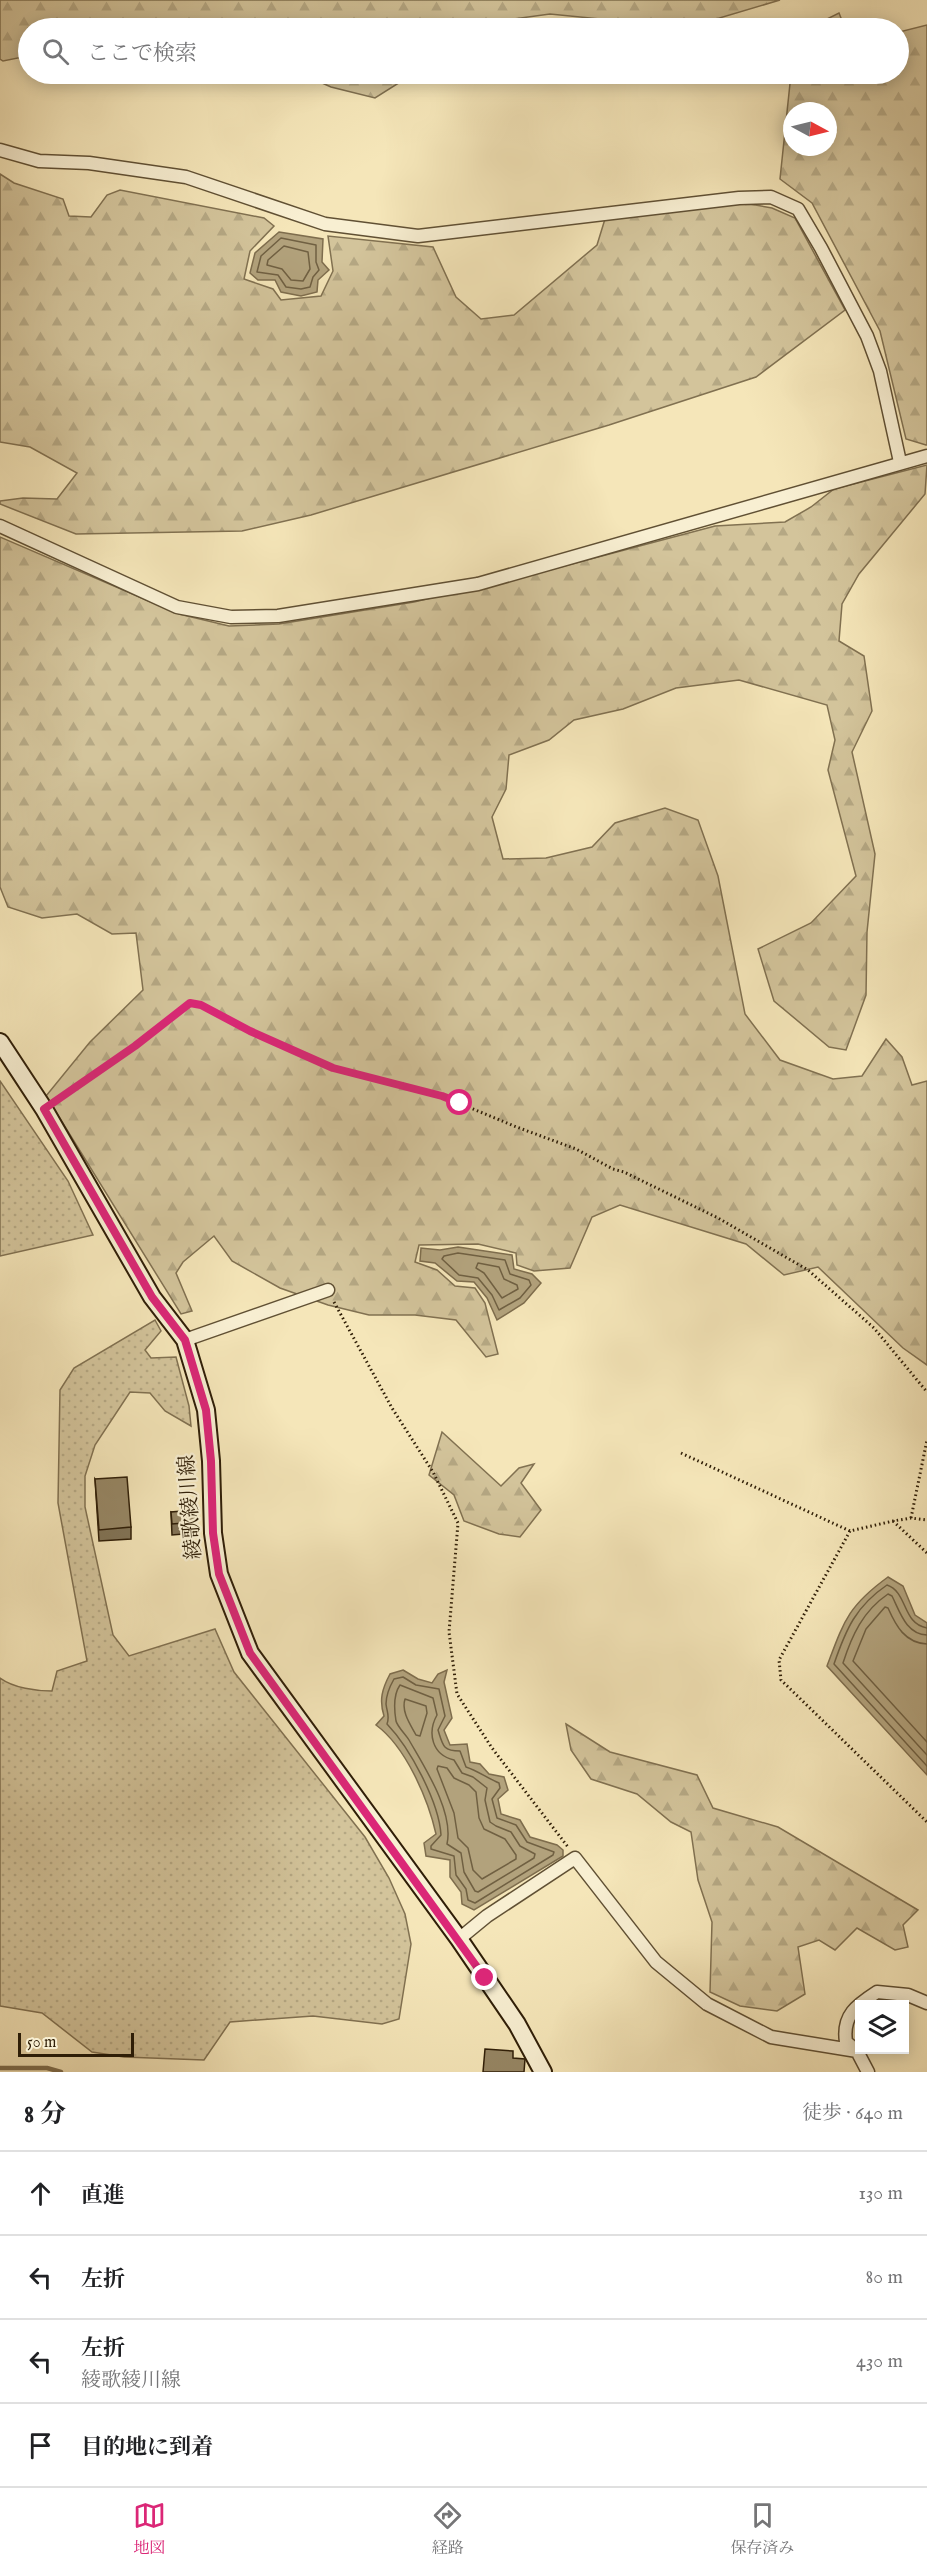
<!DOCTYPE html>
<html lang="ja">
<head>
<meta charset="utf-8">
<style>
	body { margin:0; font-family:"IM FELL English","Noto Serif JP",serif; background:#f6f6f6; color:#202124 }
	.controls { position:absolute; right:18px; bottom:18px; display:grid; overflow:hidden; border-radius:0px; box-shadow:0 3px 15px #0003 }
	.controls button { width:54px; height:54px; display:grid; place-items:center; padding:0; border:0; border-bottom:2px solid #e0e0e0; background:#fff; color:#202124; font:30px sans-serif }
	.compass { position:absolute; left:783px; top:102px; width:54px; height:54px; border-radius:50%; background:#fff; box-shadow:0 3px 15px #0003; rotate:97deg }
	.scale { position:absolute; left:18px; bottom:15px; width:116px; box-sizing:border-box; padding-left:6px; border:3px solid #2f1e07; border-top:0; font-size:16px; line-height:21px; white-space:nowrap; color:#2f1e07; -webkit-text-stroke:4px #f8efd2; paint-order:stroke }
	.stop { position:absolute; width:18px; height:18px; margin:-14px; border:4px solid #db2777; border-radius:50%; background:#fff }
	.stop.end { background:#db2777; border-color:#fff; box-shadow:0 2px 6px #0008 }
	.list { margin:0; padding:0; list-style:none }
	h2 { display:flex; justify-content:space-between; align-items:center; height:78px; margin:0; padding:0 24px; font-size:26px }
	h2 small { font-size:20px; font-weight:400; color:#757577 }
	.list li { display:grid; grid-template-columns:39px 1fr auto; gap:18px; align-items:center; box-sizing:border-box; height:84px; padding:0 24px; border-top:2px solid #e0e0e0 }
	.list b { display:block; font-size:22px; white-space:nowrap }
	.list p { margin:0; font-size:20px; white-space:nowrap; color:#757577 }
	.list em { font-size:20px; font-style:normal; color:#757577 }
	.icon { flex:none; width:33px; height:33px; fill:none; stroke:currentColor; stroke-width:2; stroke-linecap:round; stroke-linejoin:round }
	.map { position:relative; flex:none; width:927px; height:2072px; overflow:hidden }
	.search { position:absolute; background:#fff; box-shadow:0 3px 15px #0003; left:18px; right:18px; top:18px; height:66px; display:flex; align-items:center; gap:15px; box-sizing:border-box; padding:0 21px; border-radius:33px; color:#757577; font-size:22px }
	.sheet { height:414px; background:#fff }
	nav { display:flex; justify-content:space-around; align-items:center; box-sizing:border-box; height:84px; border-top:2px solid #e0e0e0; background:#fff; font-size:16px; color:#757577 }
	nav a { display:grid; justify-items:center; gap:3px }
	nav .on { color:#db2777 }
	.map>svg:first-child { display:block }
	.grass { fill:url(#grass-dots); stroke:#817151; stroke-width:1.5 }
	.forest { fill:url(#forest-firs); stroke:#817151; stroke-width:1.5; fill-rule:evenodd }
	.water { fill:#b2a27c; stroke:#7e6d4d; stroke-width:1.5 }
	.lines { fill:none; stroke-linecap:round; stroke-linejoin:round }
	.shore { stroke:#706042; stroke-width:1.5 }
	.stream { stroke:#7e6d4d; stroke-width:4.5 }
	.minor-casing { stroke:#605034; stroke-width:15 }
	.secondary-casing { stroke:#2f1e07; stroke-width:20 }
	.path { stroke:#2f1e07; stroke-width:3; stroke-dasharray:1.5 3; stroke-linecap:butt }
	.minor { stroke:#f8efd2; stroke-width:12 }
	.secondary { stroke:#f8efd2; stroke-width:16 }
	.wall { fill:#817356; stroke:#2f1e07; stroke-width:1.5 }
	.building { fill:#968664; stroke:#2f1e07; stroke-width:1.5 }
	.route { stroke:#db2777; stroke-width:8 }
	.labels { text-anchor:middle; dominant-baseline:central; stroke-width:4.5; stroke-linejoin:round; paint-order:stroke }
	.street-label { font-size:21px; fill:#2f1e07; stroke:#f8efd2 }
</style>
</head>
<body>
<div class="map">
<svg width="927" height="2072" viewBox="0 0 927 2072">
	<defs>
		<pattern id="grass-dots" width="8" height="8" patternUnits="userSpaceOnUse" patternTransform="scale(1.5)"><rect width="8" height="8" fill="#d3c49b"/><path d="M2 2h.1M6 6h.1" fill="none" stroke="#b5a884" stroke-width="1.8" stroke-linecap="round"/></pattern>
		<pattern id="forest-firs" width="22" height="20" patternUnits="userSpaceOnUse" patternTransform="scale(1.5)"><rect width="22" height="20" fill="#d3c49b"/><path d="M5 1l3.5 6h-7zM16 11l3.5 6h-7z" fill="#b5a884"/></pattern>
	</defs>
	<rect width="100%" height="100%" fill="#f5e6b9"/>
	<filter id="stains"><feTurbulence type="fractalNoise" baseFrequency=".00333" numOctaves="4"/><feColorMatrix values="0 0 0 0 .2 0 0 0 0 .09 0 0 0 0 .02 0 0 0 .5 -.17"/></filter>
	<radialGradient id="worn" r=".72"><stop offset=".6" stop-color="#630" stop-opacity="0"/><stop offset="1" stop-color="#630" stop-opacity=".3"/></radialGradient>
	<g class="grass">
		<path d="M0,1081L68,1181L93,1235L0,1256Z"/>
		<path d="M155,1320L161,1331L145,1350L151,1358L176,1357L189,1406L191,1426L165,1411L150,1393L130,1392L95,1445L85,1476V1507L113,1635L129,1656L215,1629L234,1672L365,1837L389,1878L405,1914L411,1944L399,2019L382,2024L313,2016L230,2022L204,2060L124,2057L92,2052L42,2013L0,2006V1678C14,1688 36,1691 52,1691L57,1671L87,1661L58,1503L60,1390L74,1368Z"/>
	</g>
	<g class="forest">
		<path d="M0,0H780L696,25L640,23L550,14L498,21L493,28H190L183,24L147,28L72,22L65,28H28V56L3,61L0,59Z"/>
		<path d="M839,13L845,28H809Z"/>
		<path d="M927,25V445H926L906,439L880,331L812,203L780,179L791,74H898L899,32ZM792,111H828V147H792Z"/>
		<path d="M238,74H277L243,83Z"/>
		<path d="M302,74H413L375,98L331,87Z"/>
		<path d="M0,174L14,183L63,199L69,216L91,217L107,195L120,190L264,218L274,226L250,251L244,279L273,289L281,300L321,296L333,271L328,236L433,247L456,297L481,319L514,315L597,245L605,219L744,203L772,208L795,218L845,310L756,377L609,425L311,515L242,531L76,534L0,504V501L23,498L57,499L77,473L30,447L0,442Z"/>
		<path d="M927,465L925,494L859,574L842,604L839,641L864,656L872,711L852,752L875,854L867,932L866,995L846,1050L829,1047L774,1001L758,949L811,923L856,876L828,770L835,740L827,705L739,680L676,688L623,709L574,720L549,740L509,755L506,789L492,817L503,859L546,858L592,847L615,823L665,808L698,820L718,876L745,1014L780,1060L833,1079L862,1076L886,1039L902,1057L912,1085L927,1081V1365L903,1348L818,1267L784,1275L746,1244L620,1205L592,1217L570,1268L534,1271L517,1265L516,1253L478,1244L419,1245L415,1262L437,1270L455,1286L475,1288L485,1303L498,1354L486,1357L456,1320L415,1315H369L328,1305L280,1288L232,1261L214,1236L183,1262L176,1273L192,1311L181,1314L46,1096L90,1042L143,990L136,933L112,934L77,914L42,918L8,907L0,887V537L179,614L229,626L279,624L414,602L549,570L715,526L785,522L811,507L834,489Z"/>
		<path d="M442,1432L501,1486L519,1468L534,1464L521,1483L541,1510L520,1537L499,1534L464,1521L454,1495L429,1475Z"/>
		<path d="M566,1724L610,1752L697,1775L713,1808L778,1827L918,1910L903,1925L908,1947L895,1950L857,1928L835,1950L819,1940L798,1947L805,1994L777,2011L740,2006L710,1992L712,1922L698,1880L691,1832L671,1822L637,1794L591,1779L571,1750Z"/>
	</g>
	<g class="water">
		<path d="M279,232L323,239L322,262L329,270L318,280L317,292L301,296L281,292L275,280H258L250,273L255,253Z"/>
		<path d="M458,1247L512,1255L514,1269L532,1274L541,1283L524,1303L497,1320L487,1298L474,1282L457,1281L435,1263L420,1261L421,1248L440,1250Z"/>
		<path d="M888,1577L903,1586L915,1615L927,1623V1775L827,1666C844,1621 848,1606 888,1577Z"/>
		<path d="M403,1670L418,1679L432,1683L438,1674L447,1670L444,1682L452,1718L444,1730L450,1745L467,1744L470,1762L480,1764L489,1774L504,1777L508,1790L498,1799L501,1814L520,1820L530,1837L557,1845L563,1850V1856L474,1910L462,1904L461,1892L450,1877V1860L426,1856L424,1843L436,1834C428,1799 406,1747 376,1725L384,1716C379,1700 382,1689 390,1674Z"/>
	</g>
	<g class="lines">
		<g class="shore">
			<path d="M281,238L316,245V262L319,270L313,277L310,287L301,289L286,287L278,275L257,272L261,256Z"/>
			<path d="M284,246L308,252L310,269L303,281L291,280L282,269L267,265L268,260Z"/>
			<path d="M458,1253L505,1260L510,1274L529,1280L531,1285L520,1298L499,1310L492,1295L478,1278L459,1275L442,1259L444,1256Z"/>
			<path d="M478,1263L499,1267L504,1279L517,1285L518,1289L502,1298L484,1273L476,1268Z"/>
			<path d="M927,1628C902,1624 908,1592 887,1585C856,1606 846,1629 834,1664L927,1766"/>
			<path d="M927,1635C906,1634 900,1612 892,1596L888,1594C863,1611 852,1635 843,1663L927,1755"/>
			<path d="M927,1644C905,1643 896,1626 888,1608L885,1607L866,1629L853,1661L927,1742"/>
			<path d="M403,1677L416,1685L439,1689L445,1716L438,1730C443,1746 443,1751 460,1751L466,1767C478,1771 487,1778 499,1783L500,1788L492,1799L497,1818L516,1825L527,1842L554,1852L553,1855L475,1903L468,1900L466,1889L456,1875L454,1856L431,1849V1846L441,1835C439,1802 410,1748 387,1724C390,1716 387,1713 386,1704C386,1696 390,1686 394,1679Z"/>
			<path d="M400,1685L433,1698L437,1715C427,1733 432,1755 454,1760L462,1773L473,1777L487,1788L485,1800L490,1822L496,1826L511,1832L520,1846L535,1854L534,1858L478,1892L475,1891L464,1872L461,1853L447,1844C454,1812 425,1768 409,1740C406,1735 397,1726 396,1721C394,1709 393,1695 400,1685Z"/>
			<path d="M405,1699L426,1706L427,1713L420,1736L416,1735C410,1724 401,1711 405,1699Z"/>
			<path d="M438,1766L447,1768L454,1778L469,1785L476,1792L479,1818L484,1829L505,1839L516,1855V1859L482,1879L473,1870L468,1848L458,1838L454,1813L437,1769Z"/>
		</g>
		<path class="stream" d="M0,2068H47L61,2072"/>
		<defs>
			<g id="minor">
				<path d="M0,150L39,161L89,163L186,177L325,224L418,236L739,198L771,197L798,209L821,248L867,336L880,371L900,462"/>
				<path d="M0,526L177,607L231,617L278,616L478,584L927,456"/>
				<path d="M185,1340L328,1290"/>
				<path d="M459,1939L487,1916L575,1858L656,1962L707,2004L771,2037L857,2051L868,2072"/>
				<path d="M857,2051L846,2042C842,2015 857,2005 877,1992L908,1995L927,2003"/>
			</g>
			<path id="secondary" d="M0,1042L44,1109L152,1297L185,1340L206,1410L211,1461L213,1533L219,1574L250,1653L459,1939L517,2024L543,2072"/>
		</defs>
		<use href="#minor" class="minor-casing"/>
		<use href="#secondary" class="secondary-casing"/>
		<g class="path">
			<path d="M57,1100L135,1046L190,1003L201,1005L250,1031L333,1068L442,1096L514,1126L576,1149L613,1169L624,1172L718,1218L808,1270L874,1328L927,1392"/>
			<path d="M334,1302L392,1408L433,1472L458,1523L449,1632L457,1694L492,1748L568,1847"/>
			<path d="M681,1453L850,1531L893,1521L911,1518L927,1520"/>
			<path d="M911,1518L927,1440"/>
			<path d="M893,1521L927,1553"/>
			<path d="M850,1531L779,1660L781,1680L927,1822"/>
		</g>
		<use href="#minor" class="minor"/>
		<use href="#secondary" class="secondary"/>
	</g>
	<g class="wall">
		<path d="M95,1479L131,1527V1539L99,1541Z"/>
		<path d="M171,1512L195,1522V1533L172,1535Z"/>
	</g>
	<g class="building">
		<path d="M127,1477L131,1527L99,1530L95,1479Z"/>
		<path d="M194,1510L195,1522L172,1524L171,1512Z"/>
		<path d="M485,2049L513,2051V2058L525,2059L524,2072H483Z"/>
	</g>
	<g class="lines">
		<path class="route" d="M460,1103L442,1096L333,1068L250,1031L201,1005L190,1003L135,1046L44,1109L152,1297L185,1340L206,1410L211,1461L213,1533L219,1574L250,1653L485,1978"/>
	</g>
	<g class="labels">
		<g class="street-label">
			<text transform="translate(191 1507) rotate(-94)">綾歌綾川線</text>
		</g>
	</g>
	<rect width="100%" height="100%" filter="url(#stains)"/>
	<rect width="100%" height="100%" fill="url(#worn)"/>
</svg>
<div class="controls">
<button><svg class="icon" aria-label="layers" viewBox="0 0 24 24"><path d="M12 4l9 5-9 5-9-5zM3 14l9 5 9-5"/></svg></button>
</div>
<svg class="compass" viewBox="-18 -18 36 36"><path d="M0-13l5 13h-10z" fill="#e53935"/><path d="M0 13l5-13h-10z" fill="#757577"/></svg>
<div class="scale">50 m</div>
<div class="stop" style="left:460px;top:1103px"></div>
<div class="stop end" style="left:485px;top:1978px"></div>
<div class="search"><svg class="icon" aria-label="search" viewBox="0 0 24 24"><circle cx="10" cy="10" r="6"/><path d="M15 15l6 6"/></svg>ここで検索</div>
</div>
<section class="sheet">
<h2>8 分<small>徒歩 · 640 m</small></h2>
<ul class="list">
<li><svg class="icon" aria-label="ahead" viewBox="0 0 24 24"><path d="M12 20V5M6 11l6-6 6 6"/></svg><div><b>直進</b></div><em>130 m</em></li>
<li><svg class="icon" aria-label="left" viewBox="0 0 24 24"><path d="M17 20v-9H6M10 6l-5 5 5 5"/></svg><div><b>左折</b></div><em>80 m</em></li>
<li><svg class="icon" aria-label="left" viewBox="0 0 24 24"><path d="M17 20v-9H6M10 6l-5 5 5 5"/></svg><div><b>左折</b><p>綾歌綾川線</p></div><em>430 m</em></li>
<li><svg class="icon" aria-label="arrive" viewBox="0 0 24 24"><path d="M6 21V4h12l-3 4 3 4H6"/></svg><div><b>目的地に到着</b></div></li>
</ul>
</section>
<nav>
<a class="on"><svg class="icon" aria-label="map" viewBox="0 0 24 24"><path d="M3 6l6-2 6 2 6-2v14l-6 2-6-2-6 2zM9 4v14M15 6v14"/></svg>地図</a>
<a><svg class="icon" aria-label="directions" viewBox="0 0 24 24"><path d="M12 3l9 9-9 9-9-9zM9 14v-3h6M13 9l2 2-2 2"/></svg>経路</a>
<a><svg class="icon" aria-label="saved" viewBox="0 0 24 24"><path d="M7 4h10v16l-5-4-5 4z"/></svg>保存済み</a>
</nav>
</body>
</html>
